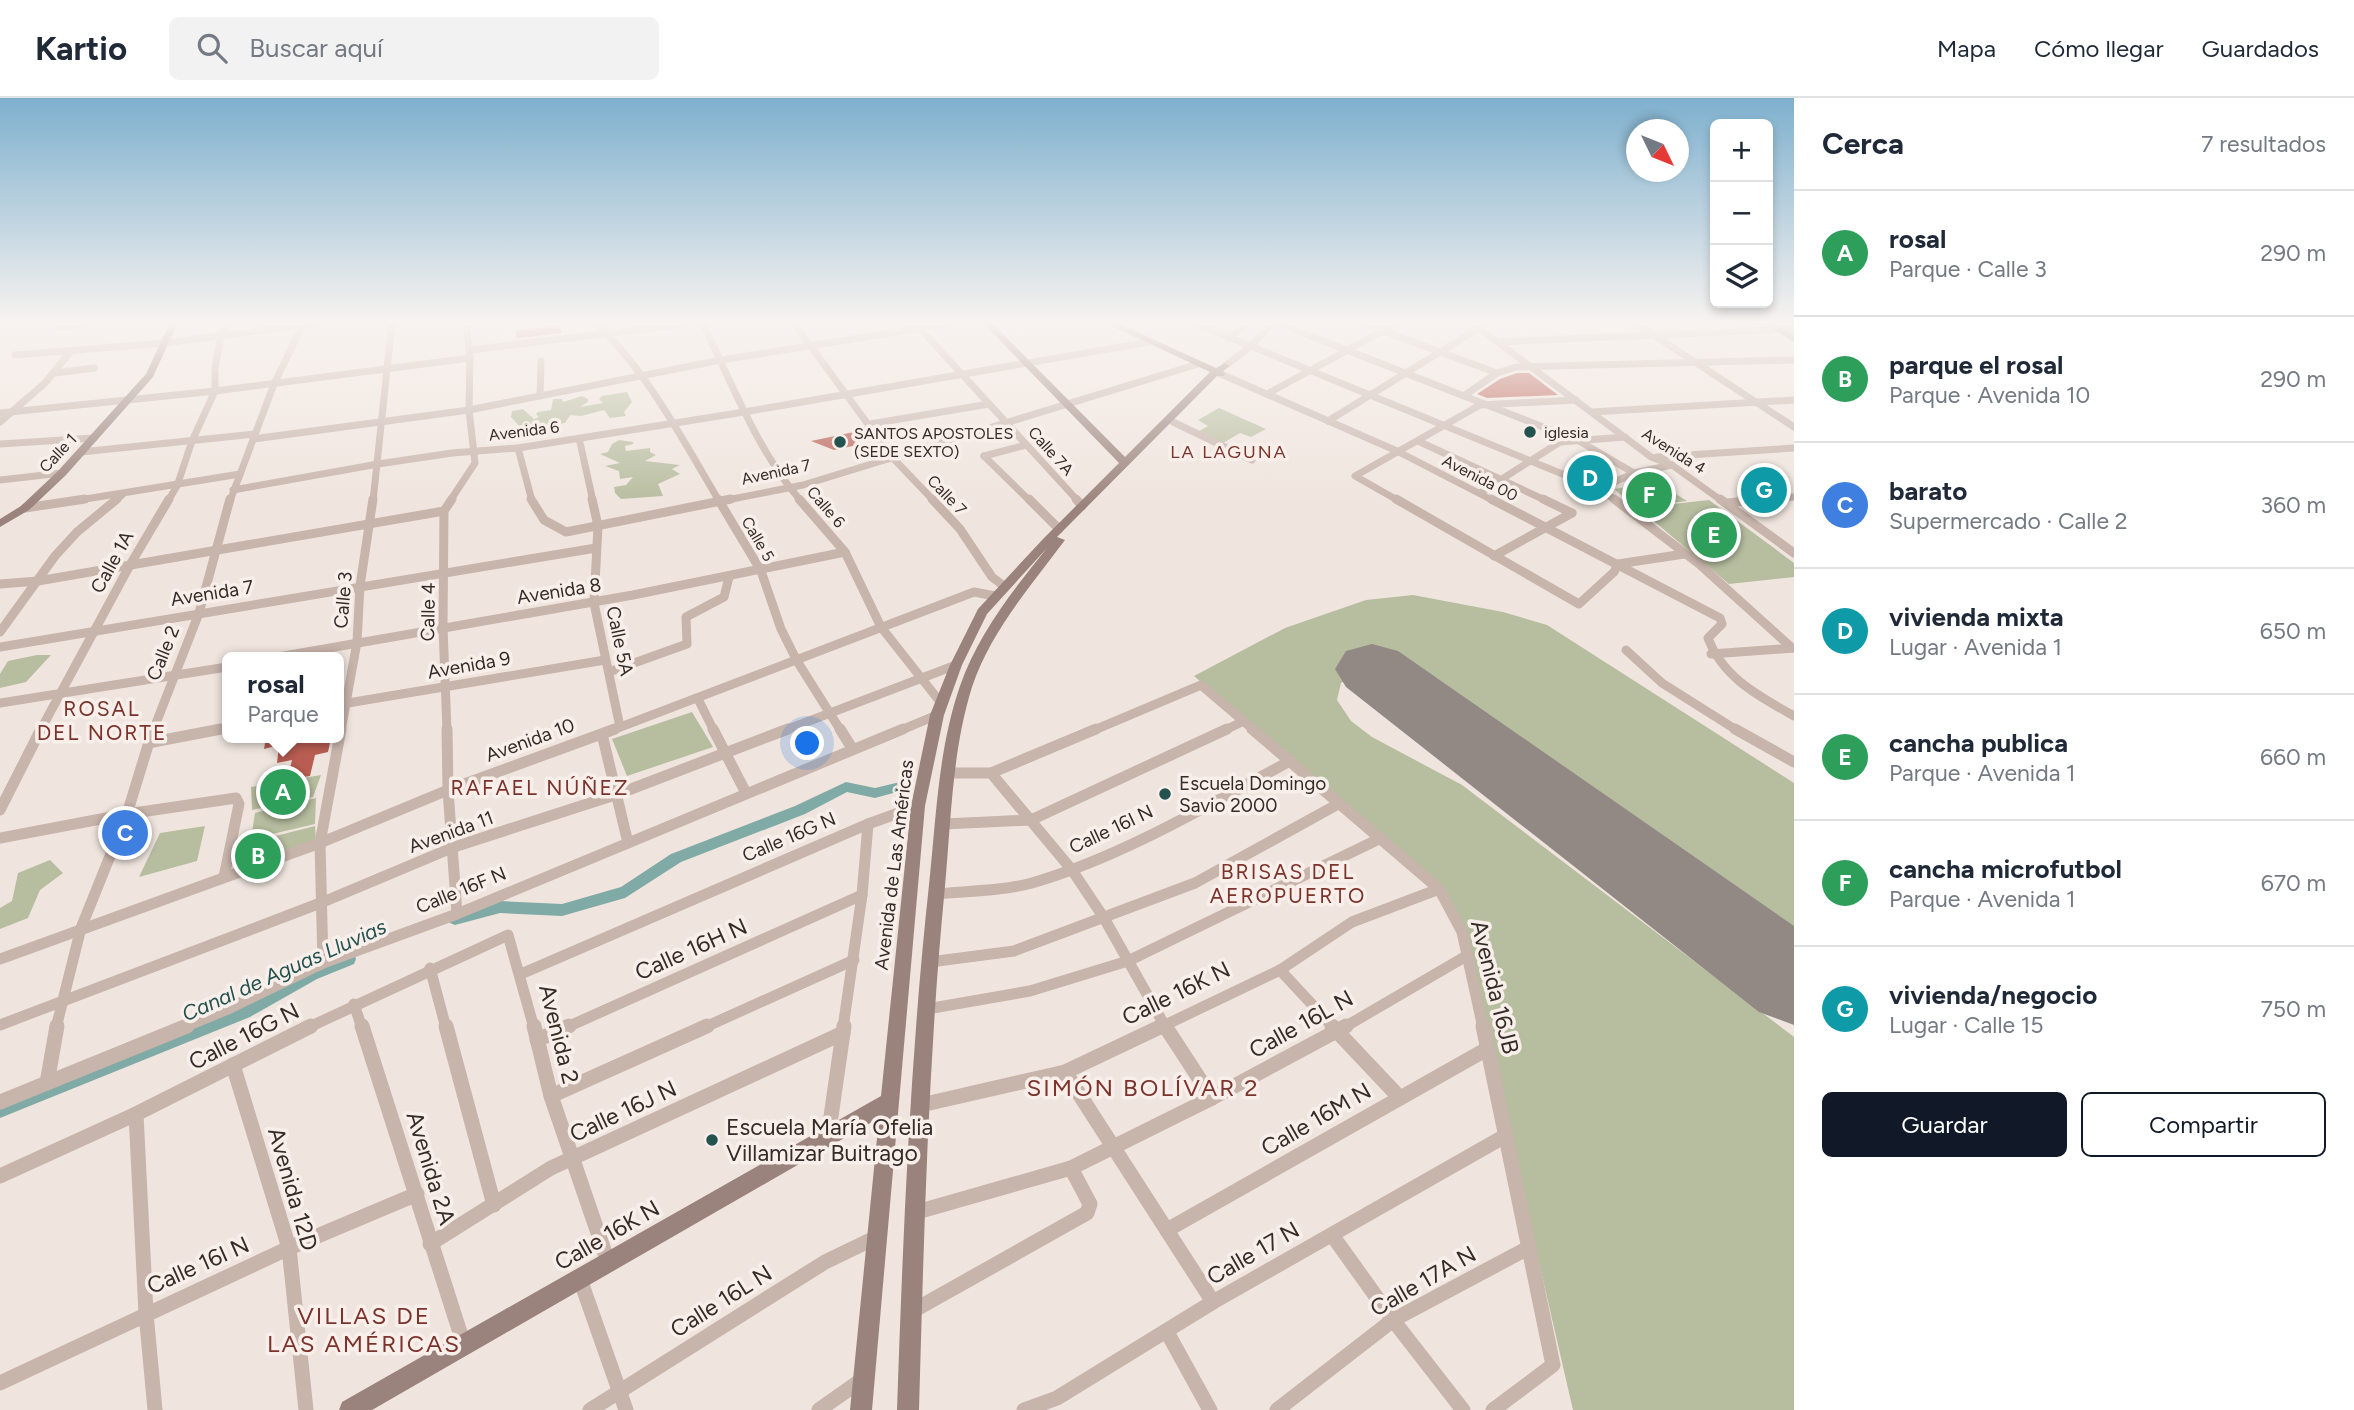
<!DOCTYPE html>
<html lang="es">
<head>
<meta charset="utf-8">
<style>
	body { margin:0; font-family:Figtree,sans-serif; background:#f2f2f3; color:#1f2937 }
	.controls { position:absolute; right:21px; top:21px; display:grid; overflow:hidden; border-radius:10px; box-shadow:0 4px 10px #0003 }
	.controls button { width:63px; height:63px; display:grid; place-items:center; padding:0; border:0; border-bottom:2px solid #e0e1e3; background:#fff; color:#1f2937; font:35px sans-serif }
	.compass { position:absolute; left:1626px; top:21px; width:63px; height:63px; border-radius:50%; background:#fff; box-shadow:0 4px 10px #0003; rotate:133deg }
	.you { position:absolute; left:808px; top:646px; width:24px; height:24px; margin:-18px; border:5px solid #fff; border-radius:50%; background:#1a73e8; box-shadow:0 0 0 10px #1a73e833 }
	.badge { display:grid; place-items:center; width:46px; height:46px; border-radius:50%; background:#111827; color:#fff; font-size:23px; font-weight:700 }
	.pin { position:absolute; translate:-50% -50%; border:4px solid #fff; box-shadow:0 2px 7px #0006 }
	.popup { position:absolute; left:222px; top:554px; width:122px; height:91px; box-sizing:border-box; display:grid; place-content:center; border-radius:10px; background:#fff; filter:drop-shadow(0 2px 5px #0005); font-size:23px; white-space:nowrap; color:#747a83 }
	.popup b { font-size:26px; color:#1f2937 }
	.popup::after { content:''; position:absolute; left:50%; top:100%; margin-left:-14px; border:14px solid transparent; border-top-color:#fff }
	.list { margin:0; padding:0; list-style:none }
	h2 { display:flex; justify-content:space-between; align-items:center; height:91px; margin:0; padding:0 28px; font-size:30px }
	h2 small { font-size:23px; font-weight:400; color:#747a83 }
	.list li { display:grid; grid-template-columns:46px 1fr auto; gap:21px; align-items:center; box-sizing:border-box; height:126px; padding:0 28px; border-top:2px solid #e0e1e3 }
	.list b { display:block; font-size:26px; white-space:nowrap }
	.list p { margin:0; font-size:23px; white-space:nowrap; color:#747a83 }
	.list em { font-size:23px; font-style:normal; color:#747a83 }
	.actions { display:flex; gap:14px; padding:21px 28px }
	.actions a { flex:1; padding:16px 0; border:2px solid #111827; border-radius:10px; text-align:center; font-size:24px; color:#111827 }
	.actions .main { background:#111827; color:#fff }
	.icon { flex:none; width:38px; height:38px; fill:none; stroke:currentColor; stroke-width:2; stroke-linecap:round; stroke-linejoin:round }
	.map { position:relative; flex:none; width:1794px; height:1312px; overflow:hidden }
	header { display:flex; align-items:center; gap:42px; box-sizing:border-box; height:98px; padding:0 35px; background:#fff; border-bottom:2px solid #e0e1e3 }
	header strong { font-size:33px }
	nav { display:flex; gap:38px; margin-inline-start:auto; font-size:24px }
	.search { width:490px; height:63px; background:#f2f2f3; display:flex; align-items:center; gap:18px; box-sizing:border-box; padding:0 24px; border-radius:10px; color:#747a83; font-size:26px }
	main { display:flex }
	aside { flex:1; background:#fff }
	.map>svg:first-child { display:block }
	.green { fill:#b7bd9f }
	.lines { fill:none; stroke-linecap:round; stroke-linejoin:round }
	.canal { fill:#80aaa6; fill-rule:evenodd }
	.runway { fill:#928884; fill-rule:evenodd }
	.building { fill:#b95d52 }
	.street-far3 { stroke:#c7b4ab; stroke-width:7 }
	.street-far2 { stroke:#c7b4ab; stroke-width:9 }
	.street-far1 { stroke:#c7b4ab; stroke-width:11 }
	.street { stroke:#c7b4ab; stroke-width:15 }
	.secondary { fill:#9a837c; fill-rule:evenodd }
	.poi-dot { fill:#23524f; stroke:#f8efea; stroke-width:2.5 }
	.labels { text-anchor:middle; dominant-baseline:central; stroke-width:7; stroke-linejoin:round; paint-order:stroke }
	.far-street-label { font-size:16px; fill:#352b29; stroke:#f8efea }
	.far-poi-label { font-size:16px; fill:#352b29; stroke:#f8efea; text-anchor:start }
	.far-neighbourhood-label { font-size:18px; letter-spacing:2px; fill:#7c332b; stroke:#f8efea }
	.street-label { font-size:19px; fill:#352b29; stroke:#f8efea }
	.poi-label { font-size:19px; fill:#352b29; stroke:#f8efea; text-anchor:start }
	.neighbourhood-label { font-size:21px; letter-spacing:2px; fill:#7c332b; stroke:#f8efea }
	.water-label { font-size:21px; font-style:italic; fill:#23524f; stroke:#f8efea }
	.near-street-label { font-size:23px; fill:#352b29; stroke:#f8efea }
	.near-poi-label { font-size:23px; fill:#352b29; stroke:#f8efea; text-anchor:start }
	.near-neighbourhood-label { font-size:24px; letter-spacing:2px; fill:#7c332b; stroke:#f8efea }
</style>
</head>
<body>
<header>
<strong>Kartio</strong>
<div class="search"><svg class="icon" aria-label="search" viewBox="0 0 24 24"><circle cx="10" cy="10" r="6"/><path d="M15 15l6 6"/></svg>Buscar aquí</div>
<nav><a>Mapa</a><a>Cómo llegar</a><a>Guardados</a></nav>
</header>
<main>
<div class="map">
<svg width="1794" height="1312" viewBox="0 0 1794 1312">
	<rect width="100%" height="100%" fill="#f0e5de"/>
	<g class="green">
		<path d="M627,294L632,304L624,314L626,318L610,320L604,312L581,318L570,317L565,325L546,327L548,332L498,338L522,331L511,319L512,313L523,311L534,321L539,319L536,316L538,314L551,312L553,301H562L563,304L582,298L588,301V304L580,309L603,305L599,301L602,298Z"/>
		<path d="M1219,310L1266,331L1251,339L1240,335L1223,345L1199,333L1208,328L1198,322Z"/>
		<path d="M619,342L633,344V346L625,348L626,353L650,350V354L656,357L645,363L680,367L672,371L680,376L658,386L663,398L621,401L615,395L614,389L626,387L633,379L620,381L619,373L605,368L620,365L600,356L608,354L612,346Z"/>
		<path d="M1657,384L1687,403L1636,409L1614,391Z"/>
		<path d="M1709,402L1794,465V479L1729,486L1638,410Z"/>
		<path d="M1413,497L1503,514L1547,527L1794,685V837L1398,557L1341,585L1337,602L1351,623L1372,639L1462,687L1794,939V1312H1573L1462,830L1440,790L1194,578L1285,530L1366,502Z"/>
		<path d="M37,557H51L26,584L0,590V576L8,563Z"/>
		<path d="M692,614L713,649L627,678L612,641Z"/>
		<path d="M321,677L313,699L252,712L251,689Z"/>
		<path d="M316,700L315,726L251,741L255,715Z"/>
		<path d="M205,728L197,763L139,779L160,735Z"/>
		<path d="M315,728L316,743L238,771L244,746Z"/>
		<path d="M50,762L63,775L40,792L28,820L0,831V810L12,803L18,775Z"/>
	</g>
	<g class="lines">
		<g class="canal">
			<path d="M846,684L875,690L900,684L904,686L906,689L904,692L875,700L847,694L805,716L681,764L625,800L562,818L500,815L455,827L450,825L448,821L450,817L455,815L500,803L562,806L621,789L671,756L795,708Z"/>
			<path d="M349,855L354,856L356,861L354,866L317,881L250,919L0,1020V1004L240,909L307,871Z"/>
		</g>
		<path class="runway" d="M1372,546L1398,553L1794,828V927L1759,914L1346,589L1335,571L1346,553Z"/>
	</g>
	<g class="building">
		<path d="M560,227L562,235L517,240L515,233Z"/>
		<path d="M1517,275H1529L1558,297L1487,300L1477,296L1500,281Z"/>
		<path d="M854,334L862,346L834,352L811,343Z"/>
		<path d="M266,640H331L328,654L315,657L310,678L287,682L292,662L277,665L279,647L264,651Z"/>
	</g>
	<g class="lines">
		<g class="street-far3">
			<path d="M594,224C643,266 686,347 719,403"/>
			<path d="M702,224C732,285 756,351 801,403"/>
			<path d="M793,224L892,359L934,403"/>
			<path d="M1192,224L1599,391L1617,403"/>
			<path d="M1275,224L1579,343L1634,375"/>
			<path d="M1359,224L1497,275"/>
			<path d="M1471,224L1651,359L1672,367L1722,403"/>
			<path d="M1634,224L1794,329"/>
			<path d="M916,226L1078,403"/>
			<path d="M59,229L97,224"/>
			<path d="M1229,240L1249,224"/>
			<path d="M1498,244L1794,231"/>
			<path d="M470,252L701,224"/>
			<path d="M15,257L164,245L328,224"/>
			<path d="M1225,268L1250,249L1273,224"/>
			<path d="M55,275L94,270"/>
			<path d="M1221,276L1397,353L1494,403"/>
			<path d="M1267,296L1399,224"/>
			<path d="M1465,297L1497,275L1516,269L1794,262"/>
			<path d="M540,298L541,263"/>
			<path d="M1592,314L1794,302"/>
			<path d="M0,315L215,293L470,260"/>
			<path d="M1328,323L1479,230"/>
			<path d="M0,324L45,285L70,254"/>
			<path d="M1173,324L1252,362"/>
			<path d="M870,326L989,306"/>
			<path d="M579,340L593,403"/>
			<path d="M253,341L469,312L721,262L959,224"/>
			<path d="M1418,343L1547,403"/>
			<path d="M0,346L94,340"/>
			<path d="M518,350L532,403"/>
			<path d="M81,354L255,336"/>
			<path d="M984,358L1030,403"/>
			<path d="M984,358L1026,347"/>
			<path d="M1657,359L1794,350"/>
			<path d="M0,382L62,375"/>
			<path d="M1599,391L1634,375L1672,367"/>
			<path d="M233,392L378,366L452,355L518,350L744,314L1149,244"/>
			<path d="M1480,395L1560,344L1625,339"/>
			<path d="M73,403L240,376"/>
			<path d="M115,403L122,397"/>
			<path d="M168,403L177,388L192,343L215,293V270L221,237L228,224"/>
			<path d="M230,403L274,286L304,224"/>
			<path d="M373,403L392,224"/>
			<path d="M450,403L475,365L469,312L470,260L466,224"/>
			<path d="M722,403L803,387L1198,266"/>
			<path d="M1399,403L1355,378L1480,307L1576,302"/>
			<path d="M1748,403L1794,399"/>
		</g>
		<g class="street-far2">
			<path d="M531,401L544,422L566,434L731,401"/>
			<path d="M592,401L598,428L594,505L620,629"/>
			<path d="M718,401L761,473L781,531L797,563L841,633"/>
			<path d="M799,401L845,454L881,529L941,605"/>
			<path d="M932,401L960,431L992,479L1004,488"/>
			<path d="M1029,401L1059,431"/>
			<path d="M1076,401L1082,408"/>
			<path d="M1396,401L1579,506L1614,474L1618,466L1684,456"/>
			<path d="M1491,401L1720,520L1722,526L1708,540C1723,580 1759,598 1794,618"/>
			<path d="M1543,401L1572,415"/>
			<path d="M1614,401L1699,466L1792,550"/>
			<path d="M1720,401L1794,455"/>
			<path d="M1727,405L1768,401"/>
			<path d="M25,410L85,401"/>
			<path d="M1494,458L1572,415"/>
			<path d="M0,486L38,483L444,413"/>
			<path d="M0,534L55,458L77,434L117,401"/>
			<path d="M0,549L596,450"/>
			<path d="M1626,552L1662,585L1738,633"/>
			<path d="M1711,556L1794,550"/>
			<path d="M278,559L633,497L845,454"/>
			<path d="M609,574L687,546L686,519L724,499L729,479"/>
			<path d="M698,601L714,633"/>
			<path d="M0,605L227,569"/>
			<path d="M342,606L605,562"/>
			<path d="M40,633L130,467L169,401"/>
			<path d="M153,633L199,515L230,401"/>
			<path d="M212,633L227,630"/>
			<path d="M341,633L357,544L360,488L373,401"/>
			<path d="M447,633L443,529L444,413L452,401"/>
			<path d="M610,633L974,494L995,498"/>
			<path d="M783,633L956,567"/>
			<path d="M899,633L937,617"/>
			<path d="M1092,633L1201,587L1255,633"/>
			<path d="M1223,633L1244,623"/>
		</g>
		<g class="street-far1">
			<path d="M447,631L448,692L457,816"/>
			<path d="M713,631L746,695"/>
			<path d="M840,631L852,650"/>
			<path d="M1252,631L1439,791L1462,834L1483,930"/>
			<path d="M1735,631L1794,664"/>
			<path d="M602,636L628,745"/>
			<path d="M148,645L221,631"/>
			<path d="M947,675H991L1096,631"/>
			<path d="M991,675L1072,772L1104,820L1166,930"/>
			<path d="M0,712L41,631"/>
			<path d="M944,726L1031,722L1227,631"/>
			<path d="M0,740L127,716L236,700L239,706L224,779"/>
			<path d="M936,796C967,793 1002,793 1032,785C1119,760 1211,706 1290,663"/>
			<path d="M0,861L320,745L448,692L615,631"/>
			<path d="M930,864L1014,853L1195,785L1340,705"/>
			<path d="M323,865L320,745L341,631"/>
			<path d="M430,870L446,930"/>
			<path d="M1280,872L1334,930"/>
			<path d="M521,876L868,726L918,708"/>
			<path d="M354,906L362,930"/>
			<path d="M927,911L1030,893L1128,863L1381,740"/>
			<path d="M0,927L323,804L454,749L618,696L788,631"/>
			<path d="M56,930L81,830L127,716L153,631"/>
			<path d="M182,930L228,911L323,865L457,816L903,631"/>
			<path d="M307,930L508,837L534,930"/>
			<path d="M565,930L862,797"/>
			<path d="M703,930L854,862"/>
			<path d="M843,930L862,797L868,726"/>
			<path d="M1159,930L1280,872L1352,824L1439,791"/>
			<path d="M1343,930L1468,857"/>
		</g>
		<g class="street">
			<path d="M362,928L464,1247"/>
			<path d="M446,928L494,1107"/>
			<path d="M534,928L551,998L608,1164"/>
			<path d="M1165,928L1212,1000"/>
			<path d="M1332,928L1400,1000"/>
			<path d="M1483,928L1553,1267L1493,1312"/>
			<path d="M537,942L569,928"/>
			<path d="M233,967L289,1150L306,1312"/>
			<path d="M1065,974L1213,1204"/>
			<path d="M47,985L57,928"/>
			<path d="M551,998L707,928"/>
			<path d="M0,1004L187,928"/>
			<path d="M921,1007L1065,974L1162,928"/>
			<path d="M136,1016L146,1215L155,1312"/>
			<path d="M828,1039L844,928"/>
			<path d="M0,1078L136,1016L311,928"/>
			<path d="M917,1114L1071,1070L1212,1000L1346,928"/>
			<path d="M1167,1132L1487,951"/>
			<path d="M1332,1137L1393,1222L1463,1312"/>
			<path d="M430,1146L551,1070L843,935"/>
			<path d="M580,1181L626,1312"/>
			<path d="M911,1214L1087,1115L1090,1106L1071,1070"/>
			<path d="M1167,1234L1210,1312"/>
			<path d="M0,1285L289,1150L417,1096"/>
			<path d="M590,1312L825,1164L879,1138"/>
			<path d="M819,1312L863,1281"/>
			<path d="M1024,1312L1057,1300L1213,1204L1505,1038"/>
			<path d="M1277,1312L1393,1222L1528,1150"/>
		</g>
		<g class="secondary">
			<path d="M170,224H178L153,279L66,377L29,412L0,429V421L21,408L58,373L146,276Z"/>
			<path d="M982,224H991L1125,359L1210,274L1103,224H1115L1216,270L1225,265L1229,268L1223,273L1225,276L1224,278H1217L1057,439L1065,442C1030,489 991,533 972,589C952,653 951,723 945,788C928,963 924,1137 919,1312H897C903,1137 910,962 929,787C936,722 938,651 960,588C978,536 1013,492 1047,450L987,516L962,567L944,617L925,708L872,1312H850L879,1020L372,1312H339L342,1304L881,998L911,708L930,617L950,567L978,511L1044,440L1119,365Z"/>
			<path d="M1761,224H1771L1794,237V244Z"/>
		</g>
	</g>
	<linearGradient id="sky" x2="0" y2="1"><stop stop-color="#7eb0ce"/><stop offset="0.55" stop-color="#f8f3f0"/><stop offset="1" stop-color="#f8f3f0" stop-opacity="0"/></linearGradient>
	<rect width="1794" height="408" fill="url(#sky)"/>
	<g class="poi-dot">
		<circle cx="1530" cy="334" r="7"/>
		<circle cx="840" cy="344" r="7"/>
		<circle cx="1165" cy="696" r="7"/>
		<circle cx="712" cy="1042" r="7"/>
	</g>
	<g class="labels">
		<g class="far-street-label">
			<text transform="translate(524 333) rotate(-7)">Avenida 6</text>
			<text transform="translate(1051 353) rotate(48)">Calle 7A</text>
			<text transform="translate(1674 353) rotate(32)">Avenida 4</text>
			<text transform="translate(58 355) rotate(-47)">Calle 1</text>
			<text transform="translate(776 374) rotate(-12)">Avenida 7</text>
			<text transform="translate(1480 380) rotate(27)">Avenida 00</text>
			<text transform="translate(947 397) rotate(46)">Calle 7</text>
			<text transform="translate(826 409) rotate(49)">Calle 6</text>
			<text transform="translate(758 441) rotate(60)">Calle 5</text>
		</g>
		<g class="far-poi-label">
			<text x="1544" y="334">iglesia</text>
			<text x="854" y="335">SANTOS APOSTOLES<tspan x="854" dy="18">(SEDE SEXTO)</tspan></text>
		</g>
		<g class="far-neighbourhood-label">
			<text x="1229" y="354">LA LAGUNA</text>
		</g>
		<g class="street-label">
			<text transform="translate(112 464) rotate(-61)">Calle 1A</text>
			<text transform="translate(559 493) rotate(-9)">Avenida 8</text>
			<text transform="translate(212 495) rotate(-9)">Avenida 7</text>
			<text transform="translate(343 502) rotate(-85)">Calle 3</text>
			<text transform="translate(428 514) rotate(-89)">Calle 4</text>
			<text transform="translate(620 543) rotate(78)">Calle 5A</text>
			<text transform="translate(163 555) rotate(-68)">Calle 2</text>
			<text transform="translate(469 567) rotate(-10)">Avenida 9</text>
			<text transform="translate(530 642) rotate(-20)">Avenida 10</text>
			<text transform="translate(1111 731) rotate(-25)">Calle 16I N</text>
			<text transform="translate(451 734) rotate(-20)">Avenida 11</text>
			<text transform="translate(789 739) rotate(-23)">Calle 16G N</text>
			<text transform="translate(894 767) rotate(-83)">Avenida de Las Américas</text>
			<text transform="translate(461 792) rotate(-22)">Calle 16F N</text>
		</g>
		<g class="poi-label">
			<text x="1179" y="685">Escuela Domingo<tspan x="1179" dy="22">Savio 2000</tspan></text>
		</g>
		<g class="neighbourhood-label">
			<text x="102" y="610">ROSAL<tspan x="102" dy="24">DEL NORTE</tspan></text>
			<text x="540" y="689">RAFAEL NÚÑEZ</text>
			<text x="1288" y="773">BRISAS DEL<tspan x="1288" dy="24">AEROPUERTO</tspan></text>
		</g>
		<g class="water-label">
			<text transform="translate(284 872) rotate(-24)">Canal de Aguas Lluvias</text>
		</g>
		<g class="near-street-label">
			<text transform="translate(691 851) rotate(-24)">Calle 16H N</text>
			<text transform="translate(1495 889) rotate(76)">Avenida 16JB</text>
			<text transform="translate(1176 895) rotate(-26)">Calle 16K N</text>
			<text transform="translate(1301 926) rotate(-29)">Calle 16L N</text>
			<text transform="translate(559 936) rotate(76)">Avenida 2</text>
			<text transform="translate(244 938) rotate(-27)">Calle 16G N</text>
			<text transform="translate(623 1013) rotate(-25)">Calle 16J N</text>
			<text transform="translate(1316 1021) rotate(-30)">Calle 16M N</text>
			<text transform="translate(431 1070) rotate(73)">Avenida 2A</text>
			<text transform="translate(293 1091) rotate(74)">Avenida 12D</text>
			<text transform="translate(607 1137) rotate(-30)">Calle 16K N</text>
			<text transform="translate(1253 1155) rotate(-30)">Calle 17 N</text>
			<text transform="translate(198 1167) rotate(-24)">Calle 16I N</text>
			<text transform="translate(1423 1183) rotate(-30)">Calle 17A N</text>
			<text transform="translate(721 1203) rotate(-32)">Calle 16L N</text>
		</g>
		<g class="near-poi-label">
			<text x="726" y="1029">Escuela María Ofelia<tspan x="726" dy="26">Villamizar Buitrago</tspan></text>
		</g>
		<g class="near-neighbourhood-label">
			<text x="1143" y="989">SIMÓN BOLÍVAR 2</text>
			<text x="364" y="1217">VILLAS DE<tspan x="364" dy="28">LAS AMÉRICAS</tspan></text>
		</g>
	</g>
</svg>
<div class="controls">
<button>+</button>
<button>−</button>
<button><svg class="icon" aria-label="layers" viewBox="0 0 24 24"><path d="M12 4l9 5-9 5-9-5zM3 14l9 5 9-5"/></svg></button>
</div>
<svg class="compass" viewBox="-18 -18 36 36"><path d="M0-13l5 13h-10z" fill="#e53935"/><path d="M0 13l5-13h-10z" fill="#747a83"/></svg>
<div class="you"></div>
<div class="pin badge" style="left:283px;top:694px;background:#2e9e5b">A</div>
<div class="popup"><b>rosal</b>Parque</div>
<div class="pin badge" style="left:258px;top:758px;background:#2e9e5b">B</div>
<div class="pin badge" style="left:125px;top:735px;background:#3f7fe0">C</div>
<div class="pin badge" style="left:1590px;top:380px;background:#0f9aa8">D</div>
<div class="pin badge" style="left:1714px;top:437px;background:#2e9e5b">E</div>
<div class="pin badge" style="left:1649px;top:397px;background:#2e9e5b">F</div>
<div class="pin badge" style="left:1764px;top:392px;background:#0f9aa8">G</div>
</div>
<aside>
<h2>Cerca<small>7 resultados</small></h2>
<ul class="list">
<li><span class="badge" style="background:#2e9e5b">A</span><div><b>rosal</b><p>Parque · Calle 3</p></div><em>290 m</em></li>
<li><span class="badge" style="background:#2e9e5b">B</span><div><b>parque el rosal</b><p>Parque · Avenida 10</p></div><em>290 m</em></li>
<li><span class="badge" style="background:#3f7fe0">C</span><div><b>barato</b><p>Supermercado · Calle 2</p></div><em>360 m</em></li>
<li><span class="badge" style="background:#0f9aa8">D</span><div><b>vivienda mixta</b><p>Lugar · Avenida 1</p></div><em>650 m</em></li>
<li><span class="badge" style="background:#2e9e5b">E</span><div><b>cancha publica</b><p>Parque · Avenida 1</p></div><em>660 m</em></li>
<li><span class="badge" style="background:#2e9e5b">F</span><div><b>cancha microfutbol</b><p>Parque · Avenida 1</p></div><em>670 m</em></li>
<li><span class="badge" style="background:#0f9aa8">G</span><div><b>vivienda/negocio</b><p>Lugar · Calle 15</p></div><em>750 m</em></li>
</ul>
<div class="actions"><a class="main">Guardar</a><a>Compartir</a></div>
</aside>
</main>
</body>
</html>
